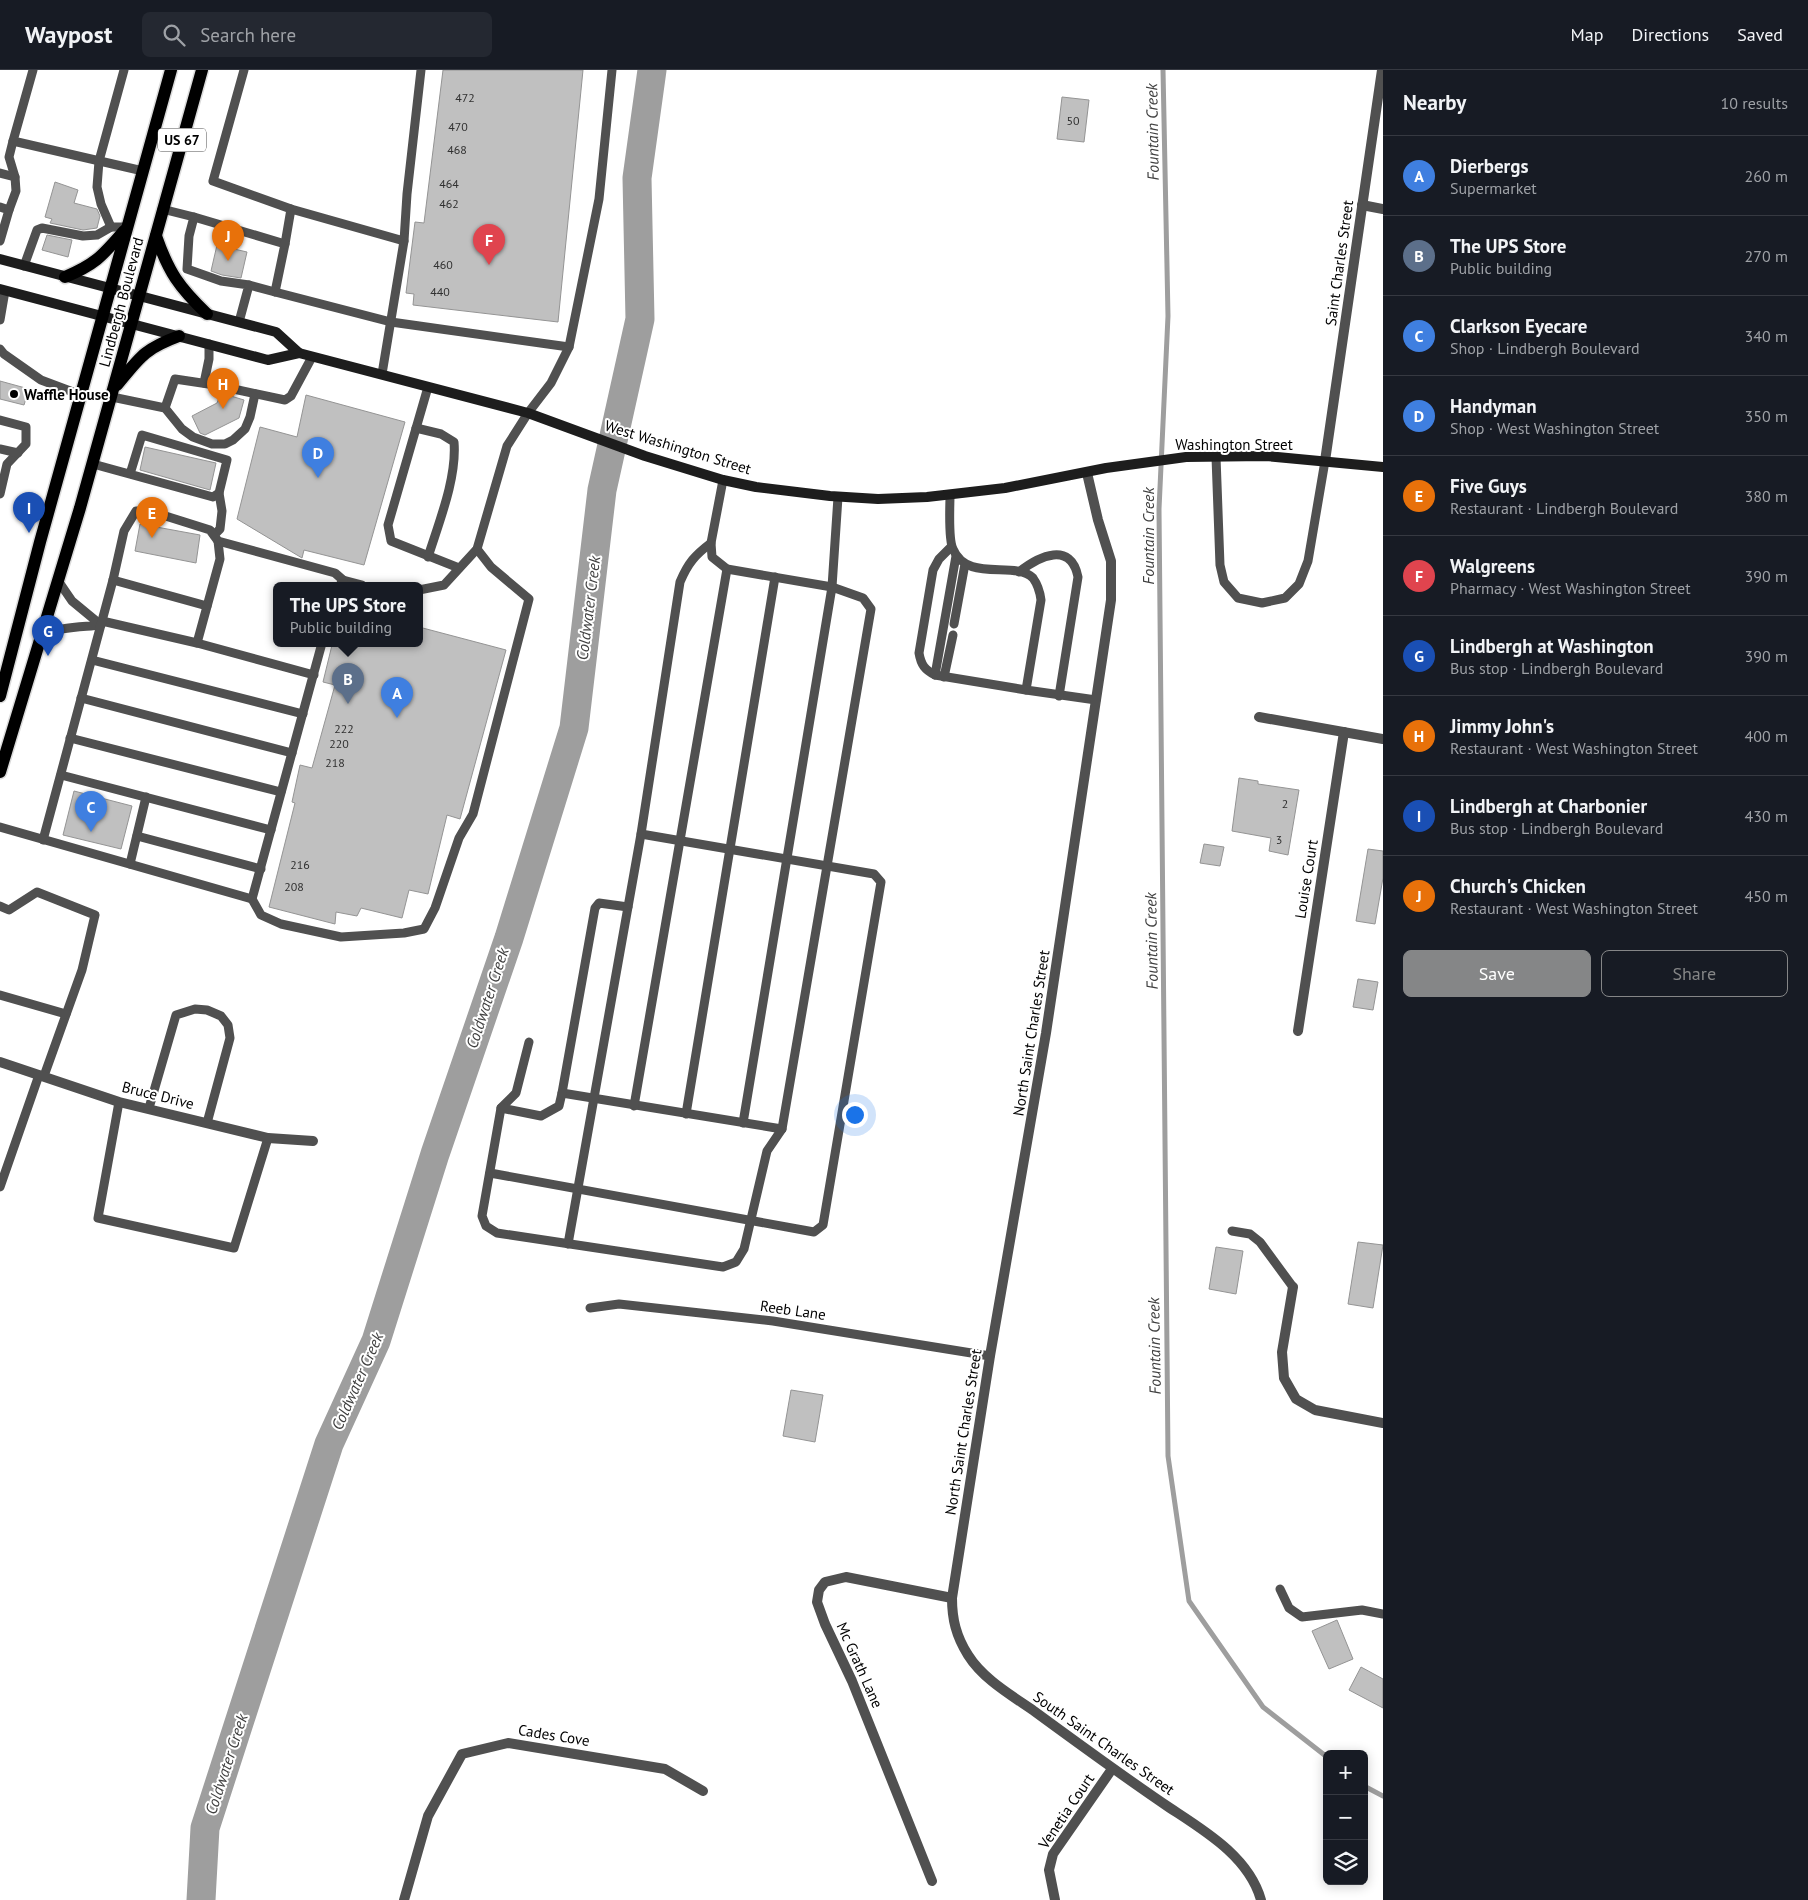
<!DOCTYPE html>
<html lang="en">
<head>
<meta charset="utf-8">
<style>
	body { margin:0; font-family:"PT Sans",sans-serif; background:#242831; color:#f1f3f6 }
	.controls { position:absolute; right:15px; bottom:15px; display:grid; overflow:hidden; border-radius:8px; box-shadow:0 2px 12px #0003 }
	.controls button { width:45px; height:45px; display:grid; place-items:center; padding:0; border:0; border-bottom:1px solid #363941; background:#171b24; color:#f1f3f6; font:25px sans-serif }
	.you { position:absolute; left:854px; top:1044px; width:18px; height:18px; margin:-12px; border:4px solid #fff; border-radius:50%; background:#1a73e8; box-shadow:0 0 0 8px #1a73e833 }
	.badge { display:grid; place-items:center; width:32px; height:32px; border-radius:50%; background:#858687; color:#fff; font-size:16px; font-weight:700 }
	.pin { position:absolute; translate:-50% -41px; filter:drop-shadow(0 1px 2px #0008) }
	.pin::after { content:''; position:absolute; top:26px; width:18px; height:15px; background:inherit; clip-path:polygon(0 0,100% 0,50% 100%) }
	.popup { position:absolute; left:273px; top:512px; width:150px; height:65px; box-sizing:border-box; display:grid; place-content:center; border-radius:8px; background:#171b24; filter:drop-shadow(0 1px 4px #0005); font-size:16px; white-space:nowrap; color:#9ea1a6 }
	.popup b { font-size:19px; color:#f1f3f6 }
	.popup::after { content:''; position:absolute; left:50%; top:100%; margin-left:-10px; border:10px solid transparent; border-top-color:#171b24 }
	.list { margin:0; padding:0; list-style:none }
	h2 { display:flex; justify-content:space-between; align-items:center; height:65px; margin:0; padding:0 20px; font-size:21px }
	h2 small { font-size:16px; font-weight:400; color:#9ea1a6 }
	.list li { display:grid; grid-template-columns:32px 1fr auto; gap:15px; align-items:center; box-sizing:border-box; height:80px; padding:0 20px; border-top:1px solid #363941 }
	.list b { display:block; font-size:19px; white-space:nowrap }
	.list p { margin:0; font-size:16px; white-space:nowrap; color:#9ea1a6 }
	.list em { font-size:16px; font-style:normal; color:#9ea1a6 }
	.actions { display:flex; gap:10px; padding:15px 20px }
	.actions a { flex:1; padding:11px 0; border:1px solid #858687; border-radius:8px; text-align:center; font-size:18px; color:#858687 }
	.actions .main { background:#858687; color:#fff }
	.icon { flex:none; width:28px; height:28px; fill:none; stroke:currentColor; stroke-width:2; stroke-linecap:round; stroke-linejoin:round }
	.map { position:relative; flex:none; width:1383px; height:1830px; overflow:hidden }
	header { display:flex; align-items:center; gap:30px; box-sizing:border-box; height:70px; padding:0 25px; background:#171b24; border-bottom:1px solid #363941 }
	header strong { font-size:24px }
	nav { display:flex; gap:28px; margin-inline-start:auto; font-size:18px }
	.search { width:350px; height:45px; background:#242831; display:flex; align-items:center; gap:12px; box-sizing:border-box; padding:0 18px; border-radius:8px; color:#9ea1a6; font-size:19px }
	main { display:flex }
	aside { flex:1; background:#171b24 }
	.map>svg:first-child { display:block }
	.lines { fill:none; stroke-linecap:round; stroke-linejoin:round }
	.stream { stroke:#9e9e9e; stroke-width:5 }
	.river { stroke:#9e9e9e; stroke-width:29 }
	.building { fill:#c0c0c0; stroke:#949494 }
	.primary-casing { stroke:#dbdbdb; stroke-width:15 }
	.lane { stroke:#505050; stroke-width:9 }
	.street { stroke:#505050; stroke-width:10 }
	.secondary { stroke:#1d1d1d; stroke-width:10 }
	.primary { stroke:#000; stroke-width:12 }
	.poi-dot { fill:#000; stroke:#fff; stroke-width:2 }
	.labels { text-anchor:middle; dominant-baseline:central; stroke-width:4; stroke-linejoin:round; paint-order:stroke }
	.number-label { font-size:12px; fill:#303030 }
	.shield { fill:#fff; stroke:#4c4c4c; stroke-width:1 }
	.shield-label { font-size:14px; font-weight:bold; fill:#000 }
	.street-label { font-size:15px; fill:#000; stroke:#fff }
	.poi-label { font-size:15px; font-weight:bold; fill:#000; stroke:#fff; text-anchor:start }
	.water-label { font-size:16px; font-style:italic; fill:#3f3f3f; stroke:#fff }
</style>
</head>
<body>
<header>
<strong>Waypost</strong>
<div class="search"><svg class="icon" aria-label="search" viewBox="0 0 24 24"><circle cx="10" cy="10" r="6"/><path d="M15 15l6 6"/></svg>Search here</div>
<nav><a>Map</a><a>Directions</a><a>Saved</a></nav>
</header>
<main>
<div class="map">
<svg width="1383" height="1830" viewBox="0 0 1383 1830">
	<rect width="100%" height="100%" fill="#fff"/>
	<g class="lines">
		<g class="stream">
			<path d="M1163,0L1168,246L1159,439L1168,1386L1189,1531L1263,1637L1327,1687"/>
			<path d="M1364,1716L1383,1726"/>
		</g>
		<path class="river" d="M201,1830L205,1758L329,1374L376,1271L435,1084L509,868L574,658L602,420L640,249L637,108L652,0"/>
	</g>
	<g class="building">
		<path d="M443,0H583L558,252L413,235L414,224L406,223L415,152L424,153Z"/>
		<path d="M1062,27L1089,30L1084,72L1057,69Z"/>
		<path d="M55,112L78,120L74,133L97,139L100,146L97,158L83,160L50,153L52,149L45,147Z"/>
		<path d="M47,165L72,170L68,187L42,180Z"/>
		<path d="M217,175L247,182L241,208L222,205L211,201Z"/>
		<path d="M0,311L29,319L24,335L0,329Z"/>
		<path d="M221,323L244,330L239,348L205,365L200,363L192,346L217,333Z"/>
		<path d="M306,325L405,352L364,495L304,480L302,488L237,449L260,357L297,367Z"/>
		<path d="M145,377L216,393L210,420L140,400Z"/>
		<path d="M140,454L200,465L196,493L135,481Z"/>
		<path d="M419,557L506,580L460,749L447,745L428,824L409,820L402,848L361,838L357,846L336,842L335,854L269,837L295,733L292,732L300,695L312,698L335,615L323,612L332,575L339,576L340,573H419Z"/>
		<path d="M1239,708L1258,711V714L1299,720L1288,785L1269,781L1271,768L1232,761Z"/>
		<path d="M74,721L132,736L121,779L63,765Z"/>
		<path d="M1204,774L1224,777L1220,796L1200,793Z"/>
		<path d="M1368,779L1383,781V808L1375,854L1356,851Z"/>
		<path d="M1358,909L1378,912L1373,940L1353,937Z"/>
		<path d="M1358,1172L1383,1175L1373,1238L1348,1234Z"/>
		<path d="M1216,1177L1243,1181L1236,1224L1209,1219Z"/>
		<path d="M791,1320L823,1325L815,1372L783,1366Z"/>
		<path d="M1337,1550L1353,1589L1329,1599L1312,1561Z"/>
		<path d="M1361,1597L1383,1609V1638L1349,1620Z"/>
	</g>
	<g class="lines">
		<defs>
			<g id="primary">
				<path d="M156,166C169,203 179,217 207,244"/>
				<path d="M65,207C96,194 102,186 124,161"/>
				<path d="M117,315C140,287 144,279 179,266"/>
				<path d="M0,626L40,472L171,0"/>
				<path d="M0,702L80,438L202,0"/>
			</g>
		</defs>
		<use href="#primary" class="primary-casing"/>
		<g class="lane">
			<path d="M33,0L13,71L143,101"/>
			<path d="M244,0L213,111L291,139"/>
			<path d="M0,103L15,107"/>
			<path d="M0,137L9,140L0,171"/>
			<path d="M162,139L194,147L189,166L187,199L221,211L249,215L239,252"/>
			<path d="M9,140L16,121L15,107L9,87L13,71"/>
			<path d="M194,147L285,174L275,222L249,215"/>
			<path d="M111,157L101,134L97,117L99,91L124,0"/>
			<path d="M285,174L291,139L404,171L407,124L421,0"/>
			<path d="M24,196L37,160L42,158L83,166L97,165L111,157H127"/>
			<path d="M275,222L391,252L569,277L551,313L528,343L507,376L477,479L444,515L419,520"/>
			<path d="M0,250L5,221"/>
			<path d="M569,277L599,129L612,0"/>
			<path d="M0,279L4,284L41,310L81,325"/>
			<path d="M382,304L404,171"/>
			<path d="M204,313L209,289V274"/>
			<path d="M428,317L388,455L391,471L459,498"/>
			<path d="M112,327L165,338L182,359L193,367L212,374H225L233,370L245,359L250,347L255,324"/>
			<path d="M165,338L175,309L215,315L285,330L291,326L312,287"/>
			<path d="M0,350L26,357V374L7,394L0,424"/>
			<path d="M416,358L441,364L454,372C457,408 439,452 428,487"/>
			<path d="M0,379L18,383"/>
			<path d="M1216,387L1220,495L1224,512L1238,528L1262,533L1285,528L1299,514L1308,491L1325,391"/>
			<path d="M93,394L213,427L219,423L227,390L142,365L130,404"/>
			<path d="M723,410L711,473L712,487L727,499L832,517L838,427"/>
			<path d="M950,425C950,437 948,469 953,479C967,513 1015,490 1033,508C1038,515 1040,522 1041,530L1026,620L1096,630"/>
			<path d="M214,465L220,459L222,441L219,423"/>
			<path d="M951,477L939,489L933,500L919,583C921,595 925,600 935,605L1026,620"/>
			<path d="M1019,502C1039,486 1071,471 1078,507L1059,626"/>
			<path d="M113,510L207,536"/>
			<path d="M340,515L343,510L362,515"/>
			<path d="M102,551L197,573L314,605"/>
			<path d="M954,554L965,494"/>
			<path d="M44,563C62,557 82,557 101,555L72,531L59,512"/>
			<path d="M197,573L220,489L218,471"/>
			<path d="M92,590L303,644"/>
			<path d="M935,605L956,486"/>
			<path d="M944,607L953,565"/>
			<path d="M81,628L292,683"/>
			<path d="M70,668L281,722"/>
			<path d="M61,705L271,760"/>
			<path d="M0,757L252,829L322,573"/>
			<path d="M137,766L261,799"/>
			<path d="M43,770L113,510L124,461L136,441L156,443L210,460L218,471L335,503L343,510"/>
			<path d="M130,794L146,727"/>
			<path d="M252,829L261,845L281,854L341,867L404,863L424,859L435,838L459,768L473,744L529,529L491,497L477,479"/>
			<path d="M0,836L9,840L37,822L95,845L82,900L44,1006"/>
			<path d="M628,837L599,833L595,838L562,1023L782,1059"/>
			<path d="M0,925L66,944"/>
			<path d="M529,972L516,1023L501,1038L482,1146L486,1156L497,1163L723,1197L736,1192L744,1179L767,1081L782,1059L871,539L863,528L832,517L743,1053"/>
			<path d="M119,1032L98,1148L234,1178L268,1068"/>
			<path d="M634,1036L727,499"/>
			<path d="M149,1038L176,945L195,939L207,940L221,946L228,955L230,968L207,1053"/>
			<path d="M501,1038L541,1046L559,1036L562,1023"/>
			<path d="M686,1044L775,507"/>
			<path d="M490,1103L814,1162L823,1155L881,812L874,804L641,764"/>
			<path d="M0,1117L39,1005"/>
			<path d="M1232,1161L1250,1164L1260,1172L1293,1217"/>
			<path d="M568,1174L641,764L680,512C688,493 695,485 711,473"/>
			<path d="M590,1238L619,1234L773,1251L990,1286"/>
			<path d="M1280,1519L1289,1538L1302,1547L1362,1540L1383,1544"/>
		</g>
		<g class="street">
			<path d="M1362,135L1383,139"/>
			<path d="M1325,391L1382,0"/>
			<path d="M1087,403L1098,450L1111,491V530L1046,963L990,1286L952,1528C952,1549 956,1566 968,1585C983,1609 1011,1625 1034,1641C1079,1674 1124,1707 1170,1738C1205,1761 1249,1787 1261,1830"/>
			<path d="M1259,647L1383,669"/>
			<path d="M1298,961L1344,662"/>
			<path d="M0,992L119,1032L268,1068L313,1071"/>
			<path d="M1293,1217L1282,1282L1284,1308L1296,1329L1315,1340L1383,1353"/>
			<path d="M932,1811L852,1611L825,1554L817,1532L819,1520L825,1512L846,1507L952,1528"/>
			<path d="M404,1830L428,1746L462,1684L508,1673L665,1699L703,1721"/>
			<path d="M1055,1830L1049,1800L1053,1784L1112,1699"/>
		</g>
		<g class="secondary">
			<path d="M0,189L276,262L299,283"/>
			<path d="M0,219L268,290L299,283L528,343L645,386L723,410L756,417L830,426L878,429L927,427L1005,418L1106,398L1186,387L1266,386L1383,397"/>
		</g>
		<use href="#primary" class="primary"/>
	</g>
	<circle class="poi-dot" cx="14" cy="324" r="5"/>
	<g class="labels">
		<g class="number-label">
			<text x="465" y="27">472</text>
			<text x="1073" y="50">50</text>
			<text x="458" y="56">470</text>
			<text x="457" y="79">468</text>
			<text x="449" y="113">464</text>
			<text x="449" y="133">462</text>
			<text x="443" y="194">460</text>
			<text x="440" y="221">440</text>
			<text x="344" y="658">222</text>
			<text x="339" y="673">220</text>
			<text x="335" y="692">218</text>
			<text x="1285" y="733">2</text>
			<text x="1279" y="769">3</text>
			<text x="300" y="794">216</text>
			<text x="294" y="816">208</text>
		</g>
		<rect class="shield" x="158" y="58.5" width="48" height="23" rx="4"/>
		<g class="shield-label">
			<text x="182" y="70">US 67</text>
		</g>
		<g class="street-label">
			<text transform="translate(1339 193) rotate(-82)">Saint Charles Street</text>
			<text transform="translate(121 232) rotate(-75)">Lindbergh Boulevard</text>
			<text x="1234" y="374">Washington Street</text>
			<text transform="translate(678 377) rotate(17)">West Washington Street</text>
			<text transform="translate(1306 809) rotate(-81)">Louise Court</text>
			<text transform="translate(1031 963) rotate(-81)">North Saint Charles Street</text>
			<text transform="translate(158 1025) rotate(14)">Bruce Drive</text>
			<text transform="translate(793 1240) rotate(8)">Reeb Lane</text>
			<text transform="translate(963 1362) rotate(-81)">North Saint Charles Street</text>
			<text transform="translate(860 1595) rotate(66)">Mc Grath Lane</text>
			<text transform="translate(554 1665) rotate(9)">Cades Cove</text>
			<text transform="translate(1104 1673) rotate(35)">South Saint Charles Street</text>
			<text transform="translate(1066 1741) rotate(-56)">Venetia Court</text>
		</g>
		<g class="poi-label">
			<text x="24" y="324">Waffle House</text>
		</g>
		<g class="water-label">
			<text transform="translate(1152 62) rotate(-91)">Fountain Creek</text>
			<text transform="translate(1148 466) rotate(-90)">Fountain Creek</text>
			<text transform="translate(588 538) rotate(-83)">Coldwater Creek</text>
			<text transform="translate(1151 871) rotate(-91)">Fountain Creek</text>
			<text transform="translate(487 928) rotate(-72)">Coldwater Creek</text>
			<text transform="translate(1154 1276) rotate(-91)">Fountain Creek</text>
			<text transform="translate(357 1311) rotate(-66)">Coldwater Creek</text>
			<text transform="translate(226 1694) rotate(-72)">Coldwater Creek</text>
		</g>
	</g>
</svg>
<div class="controls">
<button>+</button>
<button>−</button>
<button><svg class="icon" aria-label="layers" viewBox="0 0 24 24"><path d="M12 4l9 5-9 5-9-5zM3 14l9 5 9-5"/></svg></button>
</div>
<div class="you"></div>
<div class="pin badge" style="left:397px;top:648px;background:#3f7fe0">A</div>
<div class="pin badge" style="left:348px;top:634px;background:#5c6f8a">B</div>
<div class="popup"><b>The UPS Store</b>Public building</div>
<div class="pin badge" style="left:91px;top:762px;background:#3f7fe0">C</div>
<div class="pin badge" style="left:318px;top:408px;background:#3f7fe0">D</div>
<div class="pin badge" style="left:152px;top:468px;background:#e8710a">E</div>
<div class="pin badge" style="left:489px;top:195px;background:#e0444e">F</div>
<div class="pin badge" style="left:48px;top:586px;background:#1a4fb4">G</div>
<div class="pin badge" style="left:223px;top:339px;background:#e8710a">H</div>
<div class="pin badge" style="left:29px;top:463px;background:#1a4fb4">I</div>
<div class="pin badge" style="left:228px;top:191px;background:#e8710a">J</div>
</div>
<aside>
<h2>Nearby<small>10 results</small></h2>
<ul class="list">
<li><span class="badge" style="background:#3f7fe0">A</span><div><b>Dierbergs</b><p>Supermarket</p></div><em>260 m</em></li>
<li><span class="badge" style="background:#5c6f8a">B</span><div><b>The UPS Store</b><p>Public building</p></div><em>270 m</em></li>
<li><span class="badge" style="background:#3f7fe0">C</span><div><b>Clarkson Eyecare</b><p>Shop · Lindbergh Boulevard</p></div><em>340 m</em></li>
<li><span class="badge" style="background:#3f7fe0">D</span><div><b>Handyman</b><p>Shop · West Washington Street</p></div><em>350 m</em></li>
<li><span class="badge" style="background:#e8710a">E</span><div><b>Five Guys</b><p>Restaurant · Lindbergh Boulevard</p></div><em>380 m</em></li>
<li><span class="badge" style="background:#e0444e">F</span><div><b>Walgreens</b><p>Pharmacy · West Washington Street</p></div><em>390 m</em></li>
<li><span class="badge" style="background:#1a4fb4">G</span><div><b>Lindbergh at Washington</b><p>Bus stop · Lindbergh Boulevard</p></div><em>390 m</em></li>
<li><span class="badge" style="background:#e8710a">H</span><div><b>Jimmy John's</b><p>Restaurant · West Washington Street</p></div><em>400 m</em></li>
<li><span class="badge" style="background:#1a4fb4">I</span><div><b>Lindbergh at Charbonier</b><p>Bus stop · Lindbergh Boulevard</p></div><em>430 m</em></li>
<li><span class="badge" style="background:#e8710a">J</span><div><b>Church's Chicken</b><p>Restaurant · West Washington Street</p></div><em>450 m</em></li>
</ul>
<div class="actions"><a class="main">Save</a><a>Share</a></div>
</aside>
</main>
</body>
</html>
